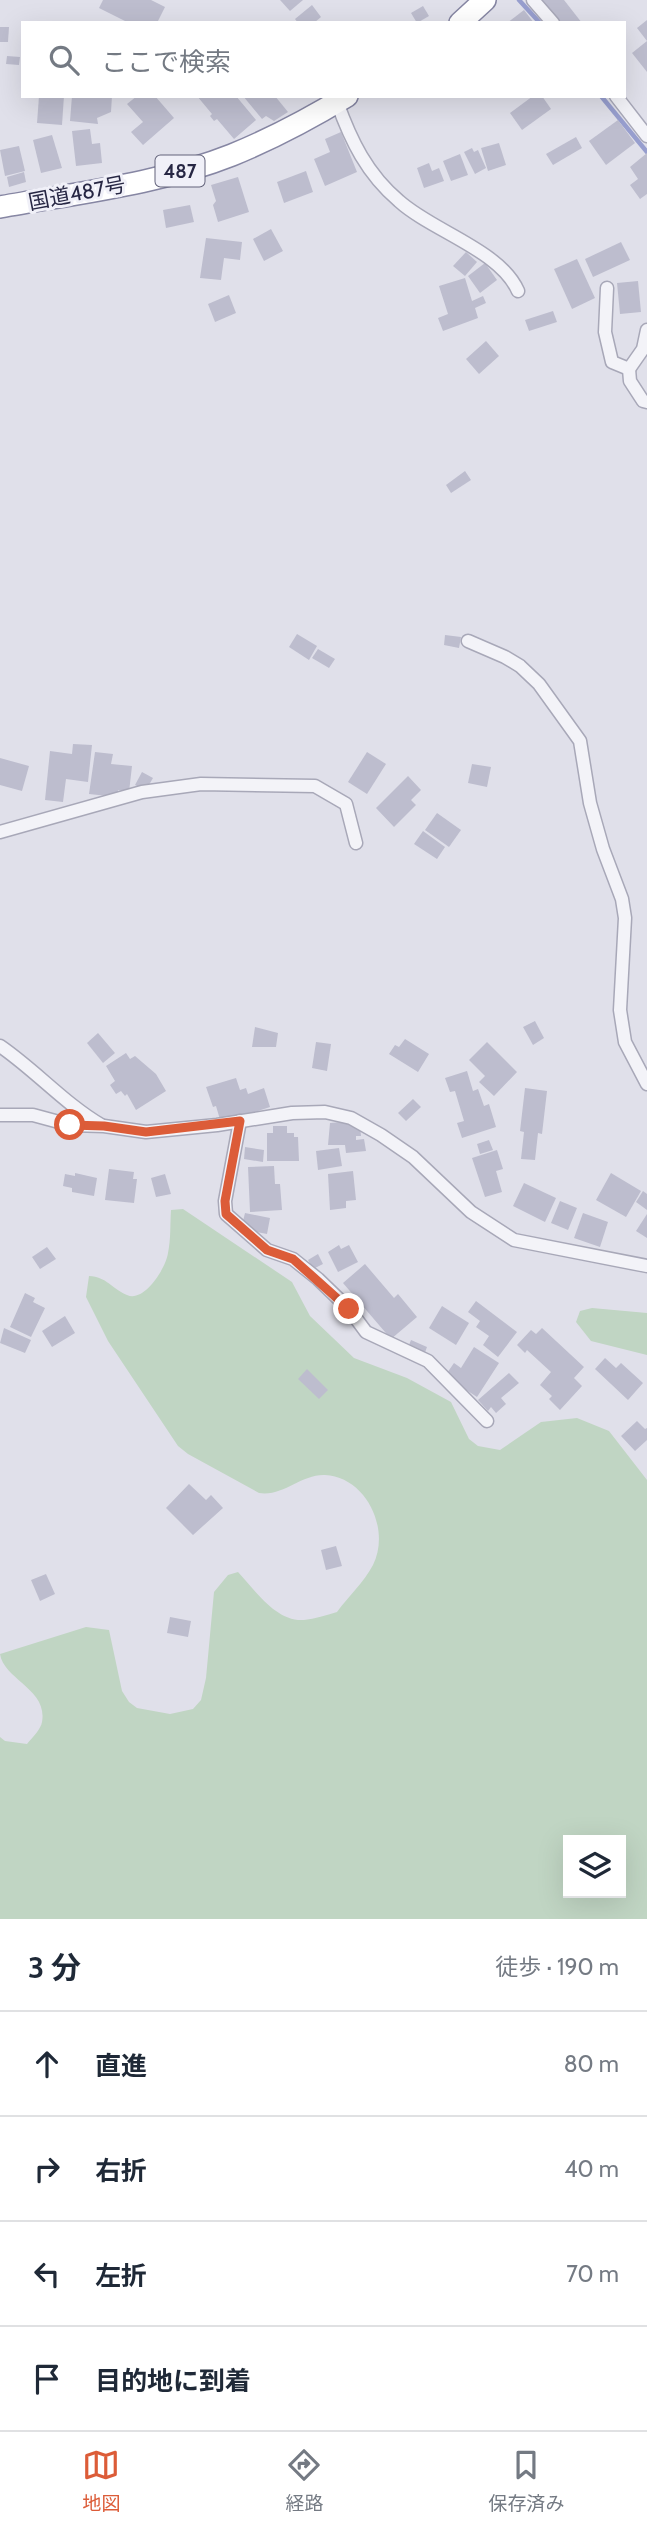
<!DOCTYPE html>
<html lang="ja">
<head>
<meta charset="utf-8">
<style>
	body { margin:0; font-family:Cabin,"Noto Sans JP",sans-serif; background:#f6f6f7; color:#1f2937 }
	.controls { position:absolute; right:21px; bottom:21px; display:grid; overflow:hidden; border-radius:0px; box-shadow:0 7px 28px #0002 }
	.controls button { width:63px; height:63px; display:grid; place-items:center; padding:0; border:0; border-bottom:2px solid #e0e1e3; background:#fff; color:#1f2937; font:35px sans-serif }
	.stop { position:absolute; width:21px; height:21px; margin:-16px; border:5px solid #dc5c38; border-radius:50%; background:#fff }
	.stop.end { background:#dc5c38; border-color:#fff; box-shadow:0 2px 7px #0008 }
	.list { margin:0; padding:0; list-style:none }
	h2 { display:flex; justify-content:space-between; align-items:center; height:91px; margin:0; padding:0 28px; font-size:30px }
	h2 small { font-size:23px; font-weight:400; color:#747a83 }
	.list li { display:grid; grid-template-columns:46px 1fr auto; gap:21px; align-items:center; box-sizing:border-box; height:105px; padding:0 28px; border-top:2px solid #e0e1e3 }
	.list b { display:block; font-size:26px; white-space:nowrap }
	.list em { font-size:23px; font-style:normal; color:#747a83 }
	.icon { flex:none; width:38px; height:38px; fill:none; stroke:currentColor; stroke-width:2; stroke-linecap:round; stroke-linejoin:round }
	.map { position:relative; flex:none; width:647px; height:1919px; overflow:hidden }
	.search { position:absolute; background:#fff; box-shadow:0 7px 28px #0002; left:21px; right:21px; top:21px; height:77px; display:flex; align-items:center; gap:18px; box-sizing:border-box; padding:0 24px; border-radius:0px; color:#747a83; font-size:26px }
	.sheet { height:511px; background:#fff }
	nav { display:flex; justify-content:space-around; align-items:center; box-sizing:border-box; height:98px; border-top:2px solid #e0e1e3; background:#fff; font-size:19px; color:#747a83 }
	nav a { display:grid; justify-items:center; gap:4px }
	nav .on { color:#dc5c38 }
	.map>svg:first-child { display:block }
	.green { fill:#c0d5c3; fill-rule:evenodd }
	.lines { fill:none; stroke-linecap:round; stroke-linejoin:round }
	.stream { stroke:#979ece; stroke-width:4.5 }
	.building { fill:#bdbdce }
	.minor-casing { stroke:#a8a8b8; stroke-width:15 }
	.trunk-casing { stroke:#8686a3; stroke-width:24 }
	.minor { stroke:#f3f3f8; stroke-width:12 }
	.trunk { stroke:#fff; stroke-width:21 }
	.route { stroke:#dc5c38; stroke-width:9 }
	.labels { text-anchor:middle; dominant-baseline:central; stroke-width:6; stroke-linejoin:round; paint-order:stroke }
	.shield { fill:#f0f0f8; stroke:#63637a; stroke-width:2 }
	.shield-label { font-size:19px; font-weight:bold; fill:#272744 }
	.street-label { font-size:21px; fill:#272744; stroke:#f0f0f8 }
</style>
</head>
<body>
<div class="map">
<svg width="647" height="1919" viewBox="0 0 647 1919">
	<rect width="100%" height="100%" fill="#e0e0ea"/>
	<g class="green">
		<path d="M183,1209L292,1282L310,1316L354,1358L407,1378L451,1402L469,1439L478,1446L500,1450L541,1422L577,1418L609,1431L647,1480V1919H0V1737L5,1741L27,1744C32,1738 41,1729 42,1722C48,1689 4,1680 0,1654L86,1627L109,1630L122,1691L129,1702L137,1708L170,1714L193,1709L201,1700L206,1678L214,1592L228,1575L238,1572C255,1590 276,1622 304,1620C315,1619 326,1615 337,1612C348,1597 364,1582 373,1565C391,1529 366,1477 325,1475C301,1474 283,1497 259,1493L188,1454L178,1446L108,1341L86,1297L89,1276C107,1277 111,1288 127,1295C144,1303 166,1268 168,1253C171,1239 170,1224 171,1210ZM568,1840H621V1893H568Z"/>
		<path d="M592,1308L647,1313V1355L591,1341L576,1322L580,1311Z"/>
	</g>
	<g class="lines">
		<g class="stream">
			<path d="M519,0L540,23"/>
			<path d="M601,96L647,152"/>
		</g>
	</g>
	<g class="building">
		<path d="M103,0H151L165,7L157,23H129L99,8Z"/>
		<path d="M280,0H303L290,11Z"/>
		<path d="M540,0H564L582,23H558Z"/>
		<path d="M312,5L321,17L314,23H298L295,19Z"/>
		<path d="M423,6L429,16L417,23L411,13Z"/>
		<path d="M524,10L534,23H507Z"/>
		<path d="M647,20V41L637,28Z"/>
		<path d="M0,27H9L8,42H0Z"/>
		<path d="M647,41V72L632,53Z"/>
		<path d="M7,56L20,57L19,65L6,64Z"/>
		<path d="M39,96H64L62,125L37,123Z"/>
		<path d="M72,96H112L111,112L97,118L98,124L70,121Z"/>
		<path d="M137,96H155L174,118L143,145L131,132L143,122L127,104Z"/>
		<path d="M197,96H236L256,120L234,139L217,119L214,121L210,116L212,114Z"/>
		<path d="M243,96H275L288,112L274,121L266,116L262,119Z"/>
		<path d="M533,96H542L551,109L522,130L510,113Z"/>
		<path d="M618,120L635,143L606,165L589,141Z"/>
		<path d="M90,129L92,144L100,143L102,163L76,166L72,131Z"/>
		<path d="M341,132L357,172L325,186L314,159L330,152L325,139Z"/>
		<path d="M52,135L62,168L41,173L33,140Z"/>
		<path d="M576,137L582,148L553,165L546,154Z"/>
		<path d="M499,143L506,165L488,171L481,148Z"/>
		<path d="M19,146L25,171L5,176L0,150Z"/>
		<path d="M472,148L474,152L478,150L486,168L475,174L464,152Z"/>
		<path d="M647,153V194L640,199L630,185L638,179L630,167Z"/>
		<path d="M460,154L468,175L451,181L443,161Z"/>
		<path d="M429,163L432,171L439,168L444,181L424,188L417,168Z"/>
		<path d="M306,171L313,192L284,203L277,182Z"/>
		<path d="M24,172L26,182L9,187L7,177Z"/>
		<path d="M238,177L249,212L218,222L213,205L216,201L211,185Z"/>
		<path d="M190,205L194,222L166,228L163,210Z"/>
		<path d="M271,229L283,251L264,261L253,239Z"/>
		<path d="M206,238L242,242L240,260L224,258L221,280L200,278Z"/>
		<path d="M621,242L630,260L593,277L585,259Z"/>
		<path d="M466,252L477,262L465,276L453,266Z"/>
		<path d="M577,259L595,298L572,309L554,269Z"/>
		<path d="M485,263L497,280L480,293L468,276Z"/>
		<path d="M465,278L472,301L483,296L486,303L475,308L478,318L443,331L438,318L448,314L439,286Z"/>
		<path d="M638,281L641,312L620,314L617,283Z"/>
		<path d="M229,295L236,313L215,322L208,304Z"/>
		<path d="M553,311L557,322L529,331L525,320Z"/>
		<path d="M486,341L499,356L479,374L466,359Z"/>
		<path d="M465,471L471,480L451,493L446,485Z"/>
		<path d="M297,634L317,646L309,660L289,647Z"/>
		<path d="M445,635L461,637L459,648L444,645Z"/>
		<path d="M318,649L335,659L329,668L312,658Z"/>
		<path d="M73,744L92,745L88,782L66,779L63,802L45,800L50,751L72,754Z"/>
		<path d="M95,752L113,754L111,764L132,766L129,792L118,790L117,797L89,794Z"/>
		<path d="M367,752L386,764L367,794L348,782Z"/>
		<path d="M0,758L29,766L22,791L0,785Z"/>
		<path d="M472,764L491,767L487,787L468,783Z"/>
		<path d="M142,772L153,778L146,790L135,785Z"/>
		<path d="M408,776L421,790L411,800L416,805L394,827L376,808Z"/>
		<path d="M437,813L461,830L449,847L425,830Z"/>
		<path d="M423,831L445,847L437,859L414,844Z"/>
		<path d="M535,1021L544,1038L533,1045L523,1027Z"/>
		<path d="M255,1027L278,1033L276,1047H252Z"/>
		<path d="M98,1033L115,1053L103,1063L87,1043Z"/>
		<path d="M405,1039L429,1054L418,1072L389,1054L395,1045L399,1047Z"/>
		<path d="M316,1042L331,1044L327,1071L312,1068Z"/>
		<path d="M487,1042L517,1072L494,1096L479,1082L485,1076L469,1060Z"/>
		<path d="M126,1053L130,1059L135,1056L156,1074L166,1091L136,1110L127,1094L125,1096L121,1091L116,1094L110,1085L115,1081L106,1066Z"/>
		<path d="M467,1071L473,1091L478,1089L484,1106L489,1104L496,1127L462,1138L457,1123L464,1121L455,1091L450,1092L445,1078Z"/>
		<path d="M236,1078L240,1090L246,1088L248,1094L264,1088L270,1107L221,1123L216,1106L213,1107L206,1087Z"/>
		<path d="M525,1088L547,1091L542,1134L538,1133L535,1160L521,1159L524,1132L520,1131Z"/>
		<path d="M413,1099L421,1107L406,1121L398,1113Z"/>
		<path d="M354,1121L360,1124L361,1136H356V1140L364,1139L366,1151L346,1153L345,1145H328L330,1123Z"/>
		<path d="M273,1126H287V1133H294V1137H298L299,1161H267V1133H273Z"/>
		<path d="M489,1140L493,1150L480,1154L477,1144Z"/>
		<path d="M245,1147L264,1150L263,1162L244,1159Z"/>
		<path d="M339,1148L342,1166L318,1170L316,1151Z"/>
		<path d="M497,1150L503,1169L496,1171L502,1192L485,1197L472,1158Z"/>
		<path d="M274,1166L275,1184H280L282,1210L250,1212L248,1167Z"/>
		<path d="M109,1169L134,1172L133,1179H137L134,1203L105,1200Z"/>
		<path d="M353,1171L356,1200L346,1201V1208L330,1210L328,1174Z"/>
		<path d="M75,1173L97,1178L94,1196L72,1192V1188L63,1186L65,1174L75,1176Z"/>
		<path d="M611,1173L641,1191L626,1217L596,1200Z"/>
		<path d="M165,1174L171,1194L156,1197L151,1178Z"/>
		<path d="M524,1183L556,1198L545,1222L513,1206Z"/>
		<path d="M643,1191L647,1194V1210L636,1202Z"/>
		<path d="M560,1201L577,1208L568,1230L551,1223Z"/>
		<path d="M245,1213L270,1218L267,1234L241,1229Z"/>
		<path d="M583,1213L608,1222L600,1247L574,1238Z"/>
		<path d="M647,1214V1238L636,1231Z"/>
		<path d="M339,1245L341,1249L349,1245L358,1262L338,1272L328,1252Z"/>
		<path d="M47,1247L56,1259L40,1269L32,1257Z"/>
		<path d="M318,1254L323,1264L313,1269L308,1260Z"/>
		<path d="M365,1264L394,1298L398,1294L417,1317L391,1339L343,1283Z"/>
		<path d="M25,1293L35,1298L33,1302L45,1308L31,1337L10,1327Z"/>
		<path d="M476,1301L517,1332L498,1357L483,1345L489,1336L476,1327L480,1321L468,1312Z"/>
		<path d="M442,1306L469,1323L456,1345L429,1328Z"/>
		<path d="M65,1316L75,1333L52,1347L42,1331Z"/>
		<path d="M4,1328L31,1340L25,1353L0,1343Z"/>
		<path d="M542,1328L584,1367L574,1378L582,1386L560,1410L549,1399L552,1396L540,1385L551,1372L527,1350L525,1353L517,1345L531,1330L536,1334Z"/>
		<path d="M411,1340L427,1347L423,1358L407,1350Z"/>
		<path d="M474,1347L499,1363L477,1397L445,1376L454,1363L461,1368Z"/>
		<path d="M605,1358L616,1368L621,1363L643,1383L628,1400L595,1369Z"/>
		<path d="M307,1369L328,1390L319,1399L298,1379Z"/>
		<path d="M509,1373L519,1383L501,1398L506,1404L496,1413L491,1407L488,1411L478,1400Z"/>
		<path d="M637,1421L645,1429L647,1428V1440L635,1451L621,1436Z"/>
		<path d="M189,1484L206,1500L211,1495L223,1508L193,1535L166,1508Z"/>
		<path d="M336,1546L342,1566L326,1570L321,1550Z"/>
		<path d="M46,1574L55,1594L40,1601L31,1580Z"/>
		<path d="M170,1617L191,1621L188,1637L167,1633Z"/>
	</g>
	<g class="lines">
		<defs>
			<g id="minor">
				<path d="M533,0L553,23"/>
				<path d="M616,96L647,136"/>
				<path d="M337,102C351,141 367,174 399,201C432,231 500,250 518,291"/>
				<path d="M607,288L605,332L612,362L629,369L643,349L647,330"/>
				<path d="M629,369L630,381L643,401L647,402"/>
				<path d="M468,641L505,657L520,666L539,684L580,741L590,803L603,849L622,899L625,918L620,1010L625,1042L647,1084"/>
				<path d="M0,832L142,792L201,784L315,786L346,804L356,843"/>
				<path d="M0,1046C35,1070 65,1104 101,1125"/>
				<path d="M0,1115H33L70,1125L104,1126L146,1132L217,1125L292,1113L325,1112L351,1118L381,1135L413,1157L471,1212L514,1240L647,1266"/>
				<path d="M240,1121L225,1201L226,1214L267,1250L293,1259L318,1279L349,1309L366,1332L428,1361L487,1421"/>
			</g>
			<g id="trunk">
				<path d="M460,23L485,0"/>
				<path d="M0,207C77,193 159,184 232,155C271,139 311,118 347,96"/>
			</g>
		</defs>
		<use href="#minor" class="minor-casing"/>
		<use href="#trunk" class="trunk-casing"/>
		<use href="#minor" class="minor"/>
		<use href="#trunk" class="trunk"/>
	</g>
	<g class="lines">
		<path class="route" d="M70,1125L104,1126L146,1132L240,1121L225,1201L226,1214L267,1250L293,1259L349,1309"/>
	</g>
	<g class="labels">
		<rect class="shield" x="155.5" y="155.5" width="49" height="31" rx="5"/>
		<g class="shield-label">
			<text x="180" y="171">487</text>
		</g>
		<g class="street-label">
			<text transform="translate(77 193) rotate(-11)">国道487号</text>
		</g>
	</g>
</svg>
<div class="controls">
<button><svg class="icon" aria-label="layers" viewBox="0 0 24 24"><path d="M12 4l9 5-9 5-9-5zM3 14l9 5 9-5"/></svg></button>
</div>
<div class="stop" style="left:70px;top:1125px"></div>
<div class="stop end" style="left:349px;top:1309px"></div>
<div class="search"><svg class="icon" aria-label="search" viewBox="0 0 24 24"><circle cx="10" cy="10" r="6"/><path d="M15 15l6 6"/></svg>ここで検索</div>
</div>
<section class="sheet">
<h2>3 分<small>徒歩 · 190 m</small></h2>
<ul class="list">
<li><svg class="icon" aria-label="ahead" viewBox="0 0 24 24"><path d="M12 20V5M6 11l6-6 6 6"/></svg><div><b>直進</b></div><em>80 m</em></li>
<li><svg class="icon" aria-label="right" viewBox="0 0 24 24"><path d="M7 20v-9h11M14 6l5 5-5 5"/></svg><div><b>右折</b></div><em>40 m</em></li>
<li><svg class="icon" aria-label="left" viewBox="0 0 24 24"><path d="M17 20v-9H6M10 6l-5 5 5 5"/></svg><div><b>左折</b></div><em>70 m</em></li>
<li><svg class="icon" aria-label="arrive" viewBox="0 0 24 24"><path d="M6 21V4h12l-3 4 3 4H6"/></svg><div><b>目的地に到着</b></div></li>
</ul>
</section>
<nav>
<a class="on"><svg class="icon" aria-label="map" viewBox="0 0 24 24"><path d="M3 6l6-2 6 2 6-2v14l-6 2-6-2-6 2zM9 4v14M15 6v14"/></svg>地図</a>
<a><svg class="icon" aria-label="directions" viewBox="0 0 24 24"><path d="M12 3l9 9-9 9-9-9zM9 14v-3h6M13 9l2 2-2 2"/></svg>経路</a>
<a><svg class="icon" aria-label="saved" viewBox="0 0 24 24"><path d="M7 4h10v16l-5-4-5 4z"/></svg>保存済み</a>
</nav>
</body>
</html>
